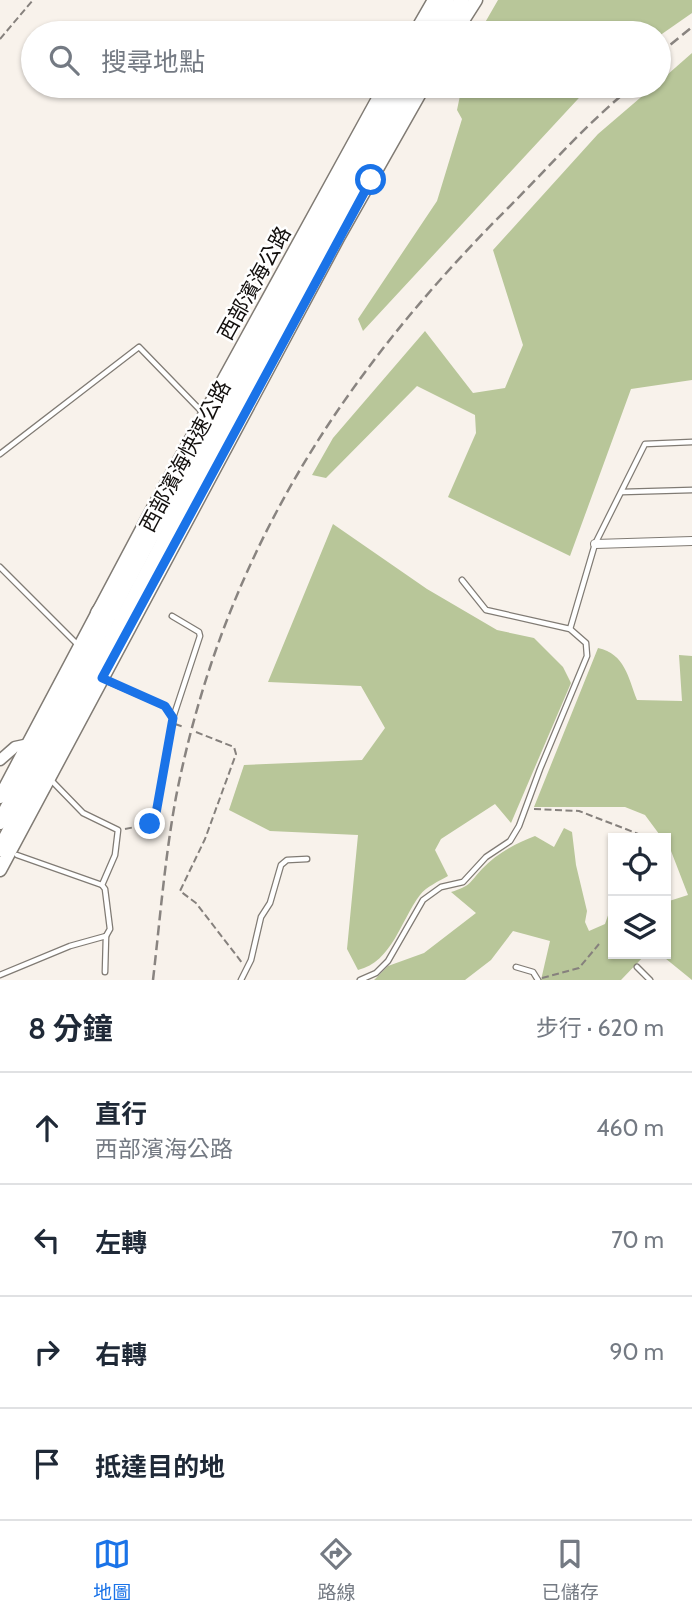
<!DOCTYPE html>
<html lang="zh-TW">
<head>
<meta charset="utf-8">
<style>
	body { margin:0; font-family:Cabin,"Noto Sans TC",sans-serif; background:#f2f2f3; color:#1f2937 }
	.controls { position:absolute; right:21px; bottom:21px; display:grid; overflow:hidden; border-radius:0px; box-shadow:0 2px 5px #0004 }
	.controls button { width:63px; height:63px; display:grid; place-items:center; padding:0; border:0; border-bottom:2px solid #e0e1e3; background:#fff; color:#1f2937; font:35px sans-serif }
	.stop { position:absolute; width:21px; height:21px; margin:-16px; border:5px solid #1a73e8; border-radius:50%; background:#fff }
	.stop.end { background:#1a73e8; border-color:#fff; box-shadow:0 2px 7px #0008 }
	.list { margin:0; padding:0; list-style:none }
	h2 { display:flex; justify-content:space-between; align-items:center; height:91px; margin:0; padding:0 28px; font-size:30px }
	h2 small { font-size:23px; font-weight:400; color:#747a83 }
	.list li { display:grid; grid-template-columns:46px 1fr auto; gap:21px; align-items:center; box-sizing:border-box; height:112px; padding:0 28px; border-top:2px solid #e0e1e3 }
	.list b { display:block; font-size:26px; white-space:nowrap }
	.list p { margin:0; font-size:23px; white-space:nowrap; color:#747a83 }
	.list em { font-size:23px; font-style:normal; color:#747a83 }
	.icon { flex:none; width:38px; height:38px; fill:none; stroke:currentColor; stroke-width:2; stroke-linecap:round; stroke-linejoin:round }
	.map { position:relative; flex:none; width:692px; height:980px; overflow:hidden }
	.search { position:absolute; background:#fff; box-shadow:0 2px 5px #0004; left:21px; right:21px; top:21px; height:77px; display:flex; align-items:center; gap:18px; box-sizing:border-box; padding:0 24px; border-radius:38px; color:#747a83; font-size:26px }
	.sheet { height:539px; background:#fff }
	nav { display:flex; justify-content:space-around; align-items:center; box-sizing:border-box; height:98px; border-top:2px solid #e0e1e3; background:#fff; font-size:19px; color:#747a83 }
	nav a { display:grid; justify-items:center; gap:4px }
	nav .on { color:#1a73e8 }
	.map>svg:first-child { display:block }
	.forest { fill:#b8c699 }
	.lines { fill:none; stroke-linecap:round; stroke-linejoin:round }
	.service-casing { stroke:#807b74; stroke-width:7 }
	.minor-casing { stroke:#807b74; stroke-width:10 }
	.tertiary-casing { stroke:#807b74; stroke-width:13 }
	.primary-casing { stroke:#807b74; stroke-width:15 }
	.trunk-casing { stroke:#807b74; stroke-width:17 }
	.path { stroke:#86817d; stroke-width:2; stroke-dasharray:7 3.5; stroke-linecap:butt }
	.service { stroke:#fff; stroke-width:4.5 }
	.minor { stroke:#fff; stroke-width:8 }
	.tertiary { stroke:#fff; stroke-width:10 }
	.primary { stroke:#fff; stroke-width:12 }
	.trunk { stroke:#fff; stroke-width:14 }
	.rail { stroke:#898480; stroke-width:2.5; stroke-dasharray:10 5; stroke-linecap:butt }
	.route { stroke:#1a73e8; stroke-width:9 }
	.labels { text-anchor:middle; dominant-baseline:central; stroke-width:5; stroke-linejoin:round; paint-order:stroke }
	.street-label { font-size:21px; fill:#120f0d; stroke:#fff }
</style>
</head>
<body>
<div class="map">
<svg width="692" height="980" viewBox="0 0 692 980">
	<rect width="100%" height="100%" fill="#f8f2eb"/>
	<g class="forest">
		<path d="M498,0H692V13L659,36V33H479Z"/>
		<path d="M692,53V380L631,389L570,556L448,497L476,433L475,415L417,386L326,478L312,475L333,438L425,331L473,393L505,388L523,345L493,250L598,134L654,86H659V82Z"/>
		<path d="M462,86H590L363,331L358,319L437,201L462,119L457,110Z"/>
		<path d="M333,524L427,589L497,630L534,638L563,667L571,683L511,823L495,804L441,839L435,850L448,876C439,881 426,887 420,895C401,920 392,962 358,970L347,949L358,835L270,831L229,810L244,765L362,760L385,728L361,686L268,682Z"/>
		<path d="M598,648C625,654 628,677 637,700L682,701L679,655L692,656V980L660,954H666V902L688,895L666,838H662L645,815L625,807H534Z"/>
		<path d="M564,828L572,832L576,865L587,911L585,922L589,931L605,924L613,901V954H646L621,980H541L550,941L513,931L491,960L465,980H374L388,966L424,953L476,913L451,892C471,886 469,883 482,869C496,854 516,843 535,836L554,847Z"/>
	</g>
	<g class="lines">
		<defs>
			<g id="service">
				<path d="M0,454L139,347L204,414"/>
				<path d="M622,492L692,490"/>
				<path d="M0,567L77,644"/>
				<path d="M172,616L199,632L200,636L173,718"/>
				<path d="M570,629L595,544L645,444L692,442"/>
				<path d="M105,680L165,706L172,717"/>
				<path d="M17,855L102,885"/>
				<path d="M516,967L533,972L538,980"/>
				<path d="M637,967L650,980"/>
				<path d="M105,972L106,936"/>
				<path d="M0,975L70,946L106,936L110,929L105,889L102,885L115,855L118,830L83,813L50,779"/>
				<path d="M241,980L251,960L261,917L270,903L281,865L287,860L307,859"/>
				<path d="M360,980L376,973L388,961L423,900L441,887L463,882L486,857L510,841L519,826L540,769L587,656L586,643L570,629L486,610L462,580"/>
			</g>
			<path id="minor" d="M595,544L692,541"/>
			<path id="tertiary" d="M0,760L15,747L29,744"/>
			<g id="primary">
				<path d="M415,33L434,0"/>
				<path d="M455,33L476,0"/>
				<path d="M0,797L152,510L385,86"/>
				<path d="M0,870L339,236L424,86"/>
			</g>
			<g id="trunk">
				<path d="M427,33L447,0"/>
				<path d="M442,33L462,0"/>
				<path d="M98,613L119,584"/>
				<path d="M0,822L146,546L397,86"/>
				<path d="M0,849L265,351L411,86"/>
			</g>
		</defs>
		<use href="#service" class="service-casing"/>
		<use href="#minor" class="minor-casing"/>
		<use href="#tertiary" class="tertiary-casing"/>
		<use href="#primary" class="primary-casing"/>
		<use href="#trunk" class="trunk-casing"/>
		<g class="path">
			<path d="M0,39L33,0"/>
			<path d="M175,724L184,727"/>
			<path d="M196,732L234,747L236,754L205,839L180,891L196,903L243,964"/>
			<path d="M534,809L579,811L649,838"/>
			<path d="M125,829L150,824L155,819L172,726"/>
			<path d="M666,856L668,862"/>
			<path d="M542,978L579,968L599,944"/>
		</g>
		<use href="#service" class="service"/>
		<use href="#minor" class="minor"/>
		<use href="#tertiary" class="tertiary"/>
		<use href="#primary" class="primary"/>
		<use href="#trunk" class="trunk"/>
		<g class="rail">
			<path d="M659,54L692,27"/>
			<path d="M153,980C160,919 165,857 176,797C223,558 339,377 508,208C549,167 588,122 633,86"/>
		</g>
	</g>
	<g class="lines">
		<path class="route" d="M150,824L155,819L173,718L165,706L102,678L371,180"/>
	</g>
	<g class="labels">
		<g class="street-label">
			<text transform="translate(254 283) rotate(-61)">西部濱海公路</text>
			<text transform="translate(185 456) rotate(-62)">西部濱海快速公路</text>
		</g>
	</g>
</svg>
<div class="controls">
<button><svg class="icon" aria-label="locate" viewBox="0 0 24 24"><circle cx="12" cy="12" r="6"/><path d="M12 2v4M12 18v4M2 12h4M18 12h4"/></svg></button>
<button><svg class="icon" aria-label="layers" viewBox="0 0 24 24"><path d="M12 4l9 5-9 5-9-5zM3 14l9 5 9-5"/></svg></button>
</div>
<div class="stop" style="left:371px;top:180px"></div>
<div class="stop end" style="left:150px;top:824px"></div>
<div class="search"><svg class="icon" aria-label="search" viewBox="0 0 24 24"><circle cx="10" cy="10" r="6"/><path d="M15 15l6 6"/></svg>搜尋地點</div>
</div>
<section class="sheet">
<h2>8 分鐘<small>步行 · 620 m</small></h2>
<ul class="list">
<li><svg class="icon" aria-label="ahead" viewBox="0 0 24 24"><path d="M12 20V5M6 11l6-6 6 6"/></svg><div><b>直行</b><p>西部濱海公路</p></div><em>460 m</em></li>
<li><svg class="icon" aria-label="left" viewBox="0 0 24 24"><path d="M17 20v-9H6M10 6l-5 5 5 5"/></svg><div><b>左轉</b></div><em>70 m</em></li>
<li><svg class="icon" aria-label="right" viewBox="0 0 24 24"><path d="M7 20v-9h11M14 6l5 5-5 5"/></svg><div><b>右轉</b></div><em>90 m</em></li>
<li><svg class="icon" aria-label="arrive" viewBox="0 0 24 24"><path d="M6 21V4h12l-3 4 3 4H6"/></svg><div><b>抵達目的地</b></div></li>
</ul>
</section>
<nav>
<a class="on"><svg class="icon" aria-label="map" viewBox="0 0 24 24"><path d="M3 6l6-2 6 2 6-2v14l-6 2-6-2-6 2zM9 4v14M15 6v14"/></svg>地圖</a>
<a><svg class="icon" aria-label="directions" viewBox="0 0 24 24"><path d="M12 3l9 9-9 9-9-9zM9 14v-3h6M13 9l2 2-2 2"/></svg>路線</a>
<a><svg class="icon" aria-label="saved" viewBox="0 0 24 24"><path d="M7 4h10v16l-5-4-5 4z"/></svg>已儲存</a>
</nav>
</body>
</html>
